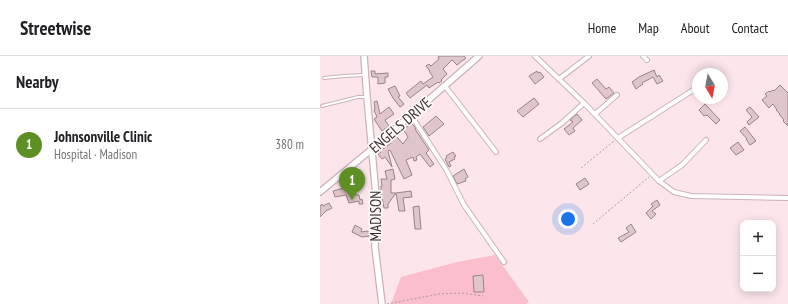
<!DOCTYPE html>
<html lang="en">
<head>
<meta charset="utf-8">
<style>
	body { margin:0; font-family:"PT Sans Narrow",sans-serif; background:#f6f6f6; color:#202124 }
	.controls { position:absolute; right:12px; bottom:12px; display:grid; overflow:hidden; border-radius:8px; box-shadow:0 2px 10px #0003 }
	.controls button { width:36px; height:36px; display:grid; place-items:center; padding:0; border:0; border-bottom:1px solid #e0e0e0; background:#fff; color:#202124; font:20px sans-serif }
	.compass { position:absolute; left:372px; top:12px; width:36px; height:36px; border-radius:50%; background:#fff; box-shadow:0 2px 10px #0003; rotate:170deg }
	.you { position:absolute; left:248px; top:163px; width:14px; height:14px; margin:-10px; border:3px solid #fff; border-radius:50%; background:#1a73e8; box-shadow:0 0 0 6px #1a73e833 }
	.badge { display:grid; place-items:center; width:26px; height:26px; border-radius:50%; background:#5e8f25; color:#fff; font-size:13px; font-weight:700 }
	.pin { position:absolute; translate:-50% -33px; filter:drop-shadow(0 1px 2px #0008) }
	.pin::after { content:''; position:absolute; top:21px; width:14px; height:12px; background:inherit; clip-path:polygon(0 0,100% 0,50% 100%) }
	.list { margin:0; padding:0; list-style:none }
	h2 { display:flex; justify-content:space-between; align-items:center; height:52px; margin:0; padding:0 16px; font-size:17px }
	h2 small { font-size:13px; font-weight:400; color:#757577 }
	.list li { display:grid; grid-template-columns:26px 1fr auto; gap:12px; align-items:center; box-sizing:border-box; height:72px; padding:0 16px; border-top:1px solid #e0e0e0 }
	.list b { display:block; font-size:15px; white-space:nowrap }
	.list p { margin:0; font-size:13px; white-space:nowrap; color:#757577 }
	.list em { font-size:13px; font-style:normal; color:#757577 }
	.map { position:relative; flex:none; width:468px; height:248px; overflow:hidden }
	header { display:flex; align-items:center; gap:24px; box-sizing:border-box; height:56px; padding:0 20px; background:#fff; border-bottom:1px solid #e0e0e0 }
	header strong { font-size:19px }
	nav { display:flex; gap:22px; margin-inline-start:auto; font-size:14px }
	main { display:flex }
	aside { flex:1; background:#fff }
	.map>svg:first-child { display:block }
	.green { fill:#fabecd }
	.building { fill:#e0c6cb; stroke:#9b8388 }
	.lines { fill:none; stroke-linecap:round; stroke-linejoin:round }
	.service-casing { stroke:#ccb2b8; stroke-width:4 }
	.minor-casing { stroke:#ccb2b8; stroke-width:6 }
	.tertiary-casing { stroke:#ccb2b8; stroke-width:8 }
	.path { stroke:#ab9a9e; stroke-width:1; stroke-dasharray:2 2; stroke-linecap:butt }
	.service { stroke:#fff; stroke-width:2 }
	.minor { stroke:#fff; stroke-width:4 }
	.tertiary { stroke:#fff; stroke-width:5.5 }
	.labels { text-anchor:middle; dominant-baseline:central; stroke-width:3.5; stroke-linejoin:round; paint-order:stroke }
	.street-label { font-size:15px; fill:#372d2f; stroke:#fef8f9 }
</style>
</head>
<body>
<header>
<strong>Streetwise</strong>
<nav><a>Home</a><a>Map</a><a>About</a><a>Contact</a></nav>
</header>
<main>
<aside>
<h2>Nearby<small></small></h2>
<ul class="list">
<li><span class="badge">1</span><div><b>Johnsonville Clinic</b><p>Hospital · Madison</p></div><em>380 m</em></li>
</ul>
</aside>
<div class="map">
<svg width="468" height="248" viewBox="0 0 468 248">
	<rect width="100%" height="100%" fill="#fce6eb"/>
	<path class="green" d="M175,199L209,246L206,248H71L81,221L137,206Z"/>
	<g class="building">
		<path d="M120,0H144L146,2L144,4H143L137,9L132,4L123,13L127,18L121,24L122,25L119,27L118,26L109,32L107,29L90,42L86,37L101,25L103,28L113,21L109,15H110L106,10L109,8L111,10L119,3L118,1Z"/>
		<path d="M334,14L337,21L339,19L343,25L337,28L333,21L322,27L323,28L316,33L312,26L319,21Z"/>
		<path d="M51,15H55V18L68,17V21H65V27L58,28V21H52Z"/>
		<path d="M217,15L218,17L220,16L224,21L215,28L209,20Z"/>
		<path d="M277,23L286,33L289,31L294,37L286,43L272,27Z"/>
		<path d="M460,29L468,37V70L463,65L464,64L459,58H460L456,54H457L453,48L449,52L442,44L447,40L445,38L449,35L450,36L453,34L454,35Z"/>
		<path d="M75,30L80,40L78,41L84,48L80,51L73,42L68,33Z"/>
		<path d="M214,42L219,48L203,61L197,55Z"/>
		<path d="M57,45L60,58L69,51L74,58L65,64L69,70L62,75L54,63L57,61L54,54L55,53L54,46Z"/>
		<path d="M385,48L400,64L396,68L387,59V60L386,59L384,60L379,54Z"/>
		<path d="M430,51L439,61L429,69L427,66L432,61L426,54Z"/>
		<path d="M257,58L262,64L253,72L255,75L249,79L244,73L253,66L250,64Z"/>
		<path d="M116,60L124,68L109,80L103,71Z"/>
		<path d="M92,68L96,72L95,73L109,94L106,97L114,108L110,111L100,98L96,101L97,104L94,105L93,101L86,104L92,119L84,123L70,94L68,95L72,111L65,101L62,103L58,98L61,96L60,95L71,87L70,85L77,81L83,88L88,81L83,73Z"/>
		<path d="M425,71L436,85L430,89L426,83H427L420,75Z"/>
		<path d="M418,86L424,94L416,99L410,92Z"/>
		<path d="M133,96L136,100L134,101L135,103L129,106L131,110L129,111L125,103L127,101L126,100Z"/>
		<path d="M73,113L75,123L71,124V137H76L68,148V152H64L62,142H61V130H62L61,123H67L65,115Z"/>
		<path d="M144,113L148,121L145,123L146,125L137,128L133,120Z"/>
		<path d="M42,118L45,123L38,126L40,132L35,133L36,139H39L40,144L42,143L43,148H39V145L29,147L26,139L15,141L13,135L35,129L31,124Z"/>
		<path d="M265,122L269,128L260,134L256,128Z"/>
		<path d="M91,135L92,141L83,142L85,155H79L76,137Z"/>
		<path d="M337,144L340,149L332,155L336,158L331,163L326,157L333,150L331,148Z"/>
		<path d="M9,147L12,152L6,155L0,161V150L2,148L3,150Z"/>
		<path d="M99,150L101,173H95L93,151Z"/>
		<path d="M311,168L316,176L301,186L298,182L309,176L306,172Z"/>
		<path d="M35,169L42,173L41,176L48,175L49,180L42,181L32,176Z"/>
		<path d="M163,219L164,236H154L153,220Z"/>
	</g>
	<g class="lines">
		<defs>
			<g id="service">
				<path d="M4,22L24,20L44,19"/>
				<path d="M2,50L38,41H45"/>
			</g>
			<g id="minor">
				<path d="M215,0L264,47L339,125L354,136L371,140L468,142"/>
				<path d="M323,0L327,4"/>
				<path d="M239,23L269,0"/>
				<path d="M125,30L176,96"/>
				<path d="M275,58L297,39"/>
				<path d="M91,59L127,115L144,149L184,206"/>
				<path d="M298,82L378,31"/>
				<path d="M220,83L242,67L264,47"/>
				<path d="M339,125L362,109L386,84"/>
			</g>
			<g id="tertiary">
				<path d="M44,0L47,41L57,150L55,191L62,248"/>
				<path d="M0,136L52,93L159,0"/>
			</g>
		</defs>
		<use href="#service" class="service-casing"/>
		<use href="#minor" class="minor-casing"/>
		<use href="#tertiary" class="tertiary-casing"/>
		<g class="path">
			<path d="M261,112L294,85"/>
			<path d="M273,168L329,121"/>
			<path d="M67,248L119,238L142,237L163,240"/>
		</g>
		<use href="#service" class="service"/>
		<use href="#minor" class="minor"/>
		<use href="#tertiary" class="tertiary"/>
	</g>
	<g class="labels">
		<g class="street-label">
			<text transform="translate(80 69) rotate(-41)">ENGELS DRIVE</text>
			<text transform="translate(55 160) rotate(-90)">MADISON</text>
		</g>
	</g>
</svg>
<div class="controls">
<button>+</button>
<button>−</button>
</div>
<svg class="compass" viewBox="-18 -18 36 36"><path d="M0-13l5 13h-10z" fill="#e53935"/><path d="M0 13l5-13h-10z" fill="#757577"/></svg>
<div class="you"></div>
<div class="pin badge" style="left:32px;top:144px">1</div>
</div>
</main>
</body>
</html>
